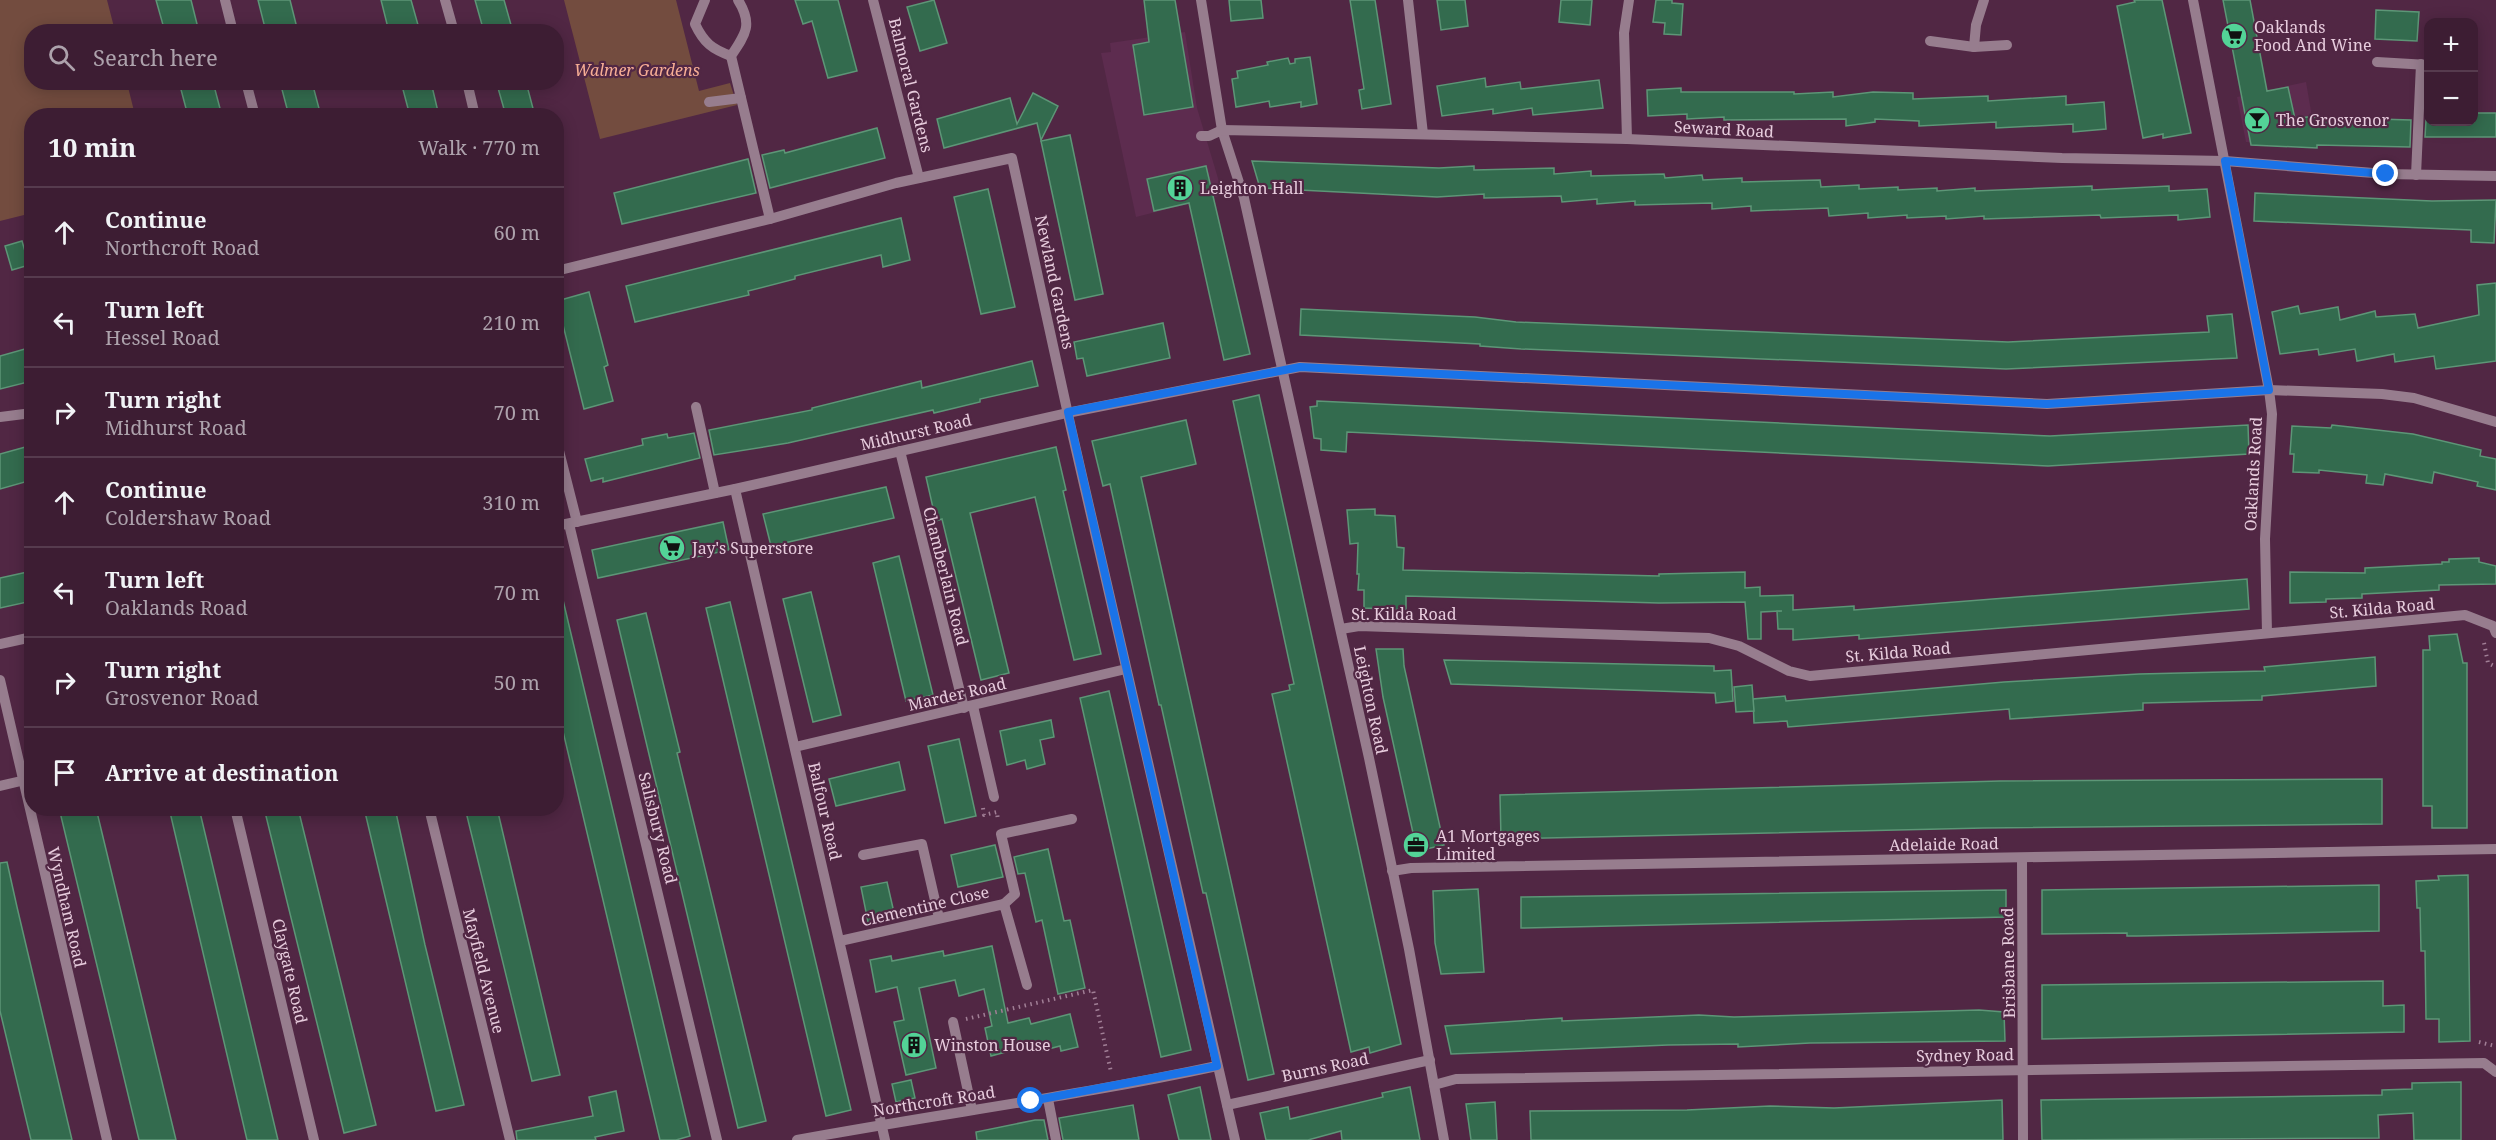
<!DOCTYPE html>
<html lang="en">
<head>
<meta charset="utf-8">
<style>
	body { margin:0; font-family:"Noto Serif",serif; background:#44263b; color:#f1f3f6 }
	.controls { position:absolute; right:18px; top:18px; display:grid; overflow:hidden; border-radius:12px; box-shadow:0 3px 15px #0003 }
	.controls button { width:54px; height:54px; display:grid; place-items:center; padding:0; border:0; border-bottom:2px solid #563b4e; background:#3d1d33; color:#f1f3f6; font:30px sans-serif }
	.stop { position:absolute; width:18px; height:18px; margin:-14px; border:4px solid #1a73e8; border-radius:50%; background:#fff }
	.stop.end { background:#1a73e8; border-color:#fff; box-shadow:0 2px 6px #0008 }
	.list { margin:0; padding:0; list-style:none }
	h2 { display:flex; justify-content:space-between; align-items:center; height:78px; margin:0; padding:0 24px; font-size:26px }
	h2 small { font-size:20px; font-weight:400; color:#ada2ac }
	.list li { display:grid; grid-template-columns:39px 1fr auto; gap:18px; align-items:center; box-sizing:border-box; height:90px; padding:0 24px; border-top:2px solid #563b4e }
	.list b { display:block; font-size:22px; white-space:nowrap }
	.list p { margin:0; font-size:20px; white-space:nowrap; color:#ada2ac }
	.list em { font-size:20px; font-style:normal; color:#ada2ac }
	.icon { flex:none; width:33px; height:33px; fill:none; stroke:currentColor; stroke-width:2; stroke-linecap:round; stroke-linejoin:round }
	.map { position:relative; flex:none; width:2496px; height:1140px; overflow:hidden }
	.search { position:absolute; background:#3d1d33; box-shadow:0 3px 15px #0003; left:24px; top:24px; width:540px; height:66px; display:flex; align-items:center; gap:15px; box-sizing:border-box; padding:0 21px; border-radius:24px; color:#ada2ac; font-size:22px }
	.panel { position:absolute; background:#3d1d33; box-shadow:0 3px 15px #0003; left:24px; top:108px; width:540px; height:708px; border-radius:24px }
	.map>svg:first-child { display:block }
	.built { fill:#5d2c4f }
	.green { fill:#734c3f }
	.building { fill:#336b4e; stroke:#5d9677; stroke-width:1.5 }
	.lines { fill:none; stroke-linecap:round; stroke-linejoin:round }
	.path { stroke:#a17f96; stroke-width:4; stroke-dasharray:1.5 4.5; stroke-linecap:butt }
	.minor { stroke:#977d8e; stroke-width:10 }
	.route { stroke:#1a73e8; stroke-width:8 }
	.labels { text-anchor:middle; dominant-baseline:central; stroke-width:4.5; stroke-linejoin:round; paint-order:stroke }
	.poi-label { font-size:16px; fill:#e7ccdd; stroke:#512744; text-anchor:start }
	.park-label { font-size:16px; font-style:italic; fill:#f7ae95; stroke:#512744 }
	.street-label { font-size:16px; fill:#e7ccdd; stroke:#512744 }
</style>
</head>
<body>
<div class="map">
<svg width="2496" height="1140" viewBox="0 0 2496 1140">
	<rect width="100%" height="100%" fill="#512744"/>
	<g class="built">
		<path d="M1185,32L1197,108L1223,195L1136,217L1101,53L1111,52L1110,43Z"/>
		<path d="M2306,82L2317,146L2246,142L2237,97Z"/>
	</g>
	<g class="green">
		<path d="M0,0H107L115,31L32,32V82L127,83L135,115L32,116L31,238L24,215L0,221Z"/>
		<path d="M564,0H676L699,91L730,83L737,105L600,139Z"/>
	</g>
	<g class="building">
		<path d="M156,0H191L199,32H165Z"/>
		<path d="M258,0H290L298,32H266Z"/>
		<path d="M381,0H411L420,32H389Z"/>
		<path d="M475,0H504L513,32H484Z"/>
		<path d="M795,0H838L857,71L828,78L812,21L803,24Z"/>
		<path d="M934,0L947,43L920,51L907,7Z"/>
		<path d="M1144,0H1175L1193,107L1144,115L1133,45L1149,42Z"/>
		<path d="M1229,0H1261L1263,18L1231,21Z"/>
		<path d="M1350,0H1375L1391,104L1362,109L1359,90L1364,89Z"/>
		<path d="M1437,0H1465L1468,26L1441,30Z"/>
		<path d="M1561,0H1592L1590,25L1559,22Z"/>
		<path d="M1656,0H1672V3L1683,4L1681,35L1664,34L1665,23L1653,22Z"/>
		<path d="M2134,0H2162L2191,133L2163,138V134L2143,138L2117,6L2135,2Z"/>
		<path d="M2223,0H2250L2267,91L2288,87L2295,119L2307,117L2411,120L2410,147L2317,145V148L2251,145Z"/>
		<path d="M2376,10L2419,12L2417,41L2375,39Z"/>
		<path d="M1310,57L1317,104L1301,107V102L1270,107L1269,101L1236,107L1232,79L1238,78L1237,71L1268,65L1267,62L1288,58L1290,64L1295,63V59Z"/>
		<path d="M1485,78L1486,87L1520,82L1521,89L1599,80L1603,108L1533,115L1532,108L1493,114V109L1442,116L1437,86Z"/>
		<path d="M179,82H213L222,116H188Z"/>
		<path d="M280,82H312L321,116H289Z"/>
		<path d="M401,82H431L439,116H410Z"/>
		<path d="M517,82H526L535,116H506L498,88Z"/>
		<path d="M1681,88V92H1794V94L1833,92V97L1873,92L1913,93V99L1988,96V101L2066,96V105L2104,102L2106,129L2073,132V124L1996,128V122L1919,126V121L1875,119V122L1846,126V119L1724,120V117L1687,119V114L1648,116L1647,90Z"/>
		<path d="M1033,93L1058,106L1041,140L1037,123L944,148L937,119L1010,98L1017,124Z"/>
		<path d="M2474,113H2496V137H2425L2426,120L2474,122Z"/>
		<path d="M877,128L885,158L770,188L762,155L784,150L785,153Z"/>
		<path d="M1070,135L1103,294L1075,300L1041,141Z"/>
		<path d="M748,159L756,193L622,224L614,193Z"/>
		<path d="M1252,161L1439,168L1474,166V170L1554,168V174L1591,171V176L1664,174L1665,178L1702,175L1703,180L1742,178V182L1820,180L1821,187L1859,185V189L1898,187V190L1937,188V191L1975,188V191L2092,186V190L2169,186V191L2207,189L2210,217L2178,220V215L2101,218L2100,215L1984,219V216L1946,219V216L1907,218V215L1868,218V213L1829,216L1828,208L1751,211V206L1712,209V203L1635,205V201L1597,204V199L1562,202L1561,196L1484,198V194L1437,197L1260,188Z"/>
		<path d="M1206,166L1250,354L1224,360L1189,203L1154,211L1147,179Z"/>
		<path d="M988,189L1015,307L981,314L954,197Z"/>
		<path d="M2255,193L2432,201L2496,200L2494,243L2471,242V230L2254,221Z"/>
		<path d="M901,218L910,260L883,267L881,255L795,276V279L748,291L749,295L635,322L626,286Z"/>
		<path d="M22,241L29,265L12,270L5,246Z"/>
		<path d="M2496,283V361L2436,369L2434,356L2395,362L2394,354L2357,361L2355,349L2319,355L2318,349L2280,354L2272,312L2298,306L2300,314L2338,307L2340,320L2375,311L2376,317L2415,314L2418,328L2479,315L2477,285Z"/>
		<path d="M589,292L608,365L604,367L613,401L584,409L557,301Z"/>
		<path d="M1301,309L1475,317L1516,322L2008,342L2209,332L2207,316L2232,314L2237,358L2006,369L1521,349L1480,346V344L1300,335Z"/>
		<path d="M1163,323L1170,358L1087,376L1083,358L1077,359L1074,342Z"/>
		<path d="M32,347V381L0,389V356Z"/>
		<path d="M1032,361L1038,386L980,399V402L934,413L933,410L788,443L714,455L709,430L812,410V408L921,381L922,388Z"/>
		<path d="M1259,395L1401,1044L1370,1053L1369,1047L1351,1052L1272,694L1290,690L1289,685L1294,684L1233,401Z"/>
		<path d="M1317,401L2050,436L2248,425L2249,454L2048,466L1347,432L1346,452L1321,450V439L1314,438L1310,407L1317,406Z"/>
		<path d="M1186,420L1196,464L1141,477L1274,1074L1248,1080L1206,893H1203L1161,705H1159L1110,484L1103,486L1092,441Z"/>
		<path d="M2332,425L2413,434L2481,450L2480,456L2496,459V490L2477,486L2478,482L2434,472L2432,483L2385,474L2383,485L2366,483L2367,475L2319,470V473L2293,472L2294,454H2290L2292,426L2331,428Z"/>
		<path d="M694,433L700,458L603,482V478L591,481L585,459L643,445L642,439L667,434L668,438Z"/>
		<path d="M29,446L32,480L0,489V454Z"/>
		<path d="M1056,447L1066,490L1063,491L1101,654L1074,660L1035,497L970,513L1009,673L981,680L942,519L936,521L926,477Z"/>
		<path d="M886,487L894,518L771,546L763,514Z"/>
		<path d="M1375,509V515L1395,516L1397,547L1404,548L1403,570L1659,576V574L1745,572V588L1760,587V596L1793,595V610L1854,606V610L2247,579L2249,609L1859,639V635L1793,640V629H1778L1777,611H1782L1761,612V639H1748L1745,602L1659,603L1406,596V610L1364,608V590H1358L1359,574H1357L1358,543L1350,544L1347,510Z"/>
		<path d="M723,522L729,550L598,578L592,550Z"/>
		<path d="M899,556L933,695L906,701L873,563Z"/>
		<path d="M2479,558V562L2496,566V584L2439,585V590L2362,594V598L2326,599V602L2290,603V572L2365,573V568L2442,564V562H2449V559Z"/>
		<path d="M32,571V601L0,608V578Z"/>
		<path d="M811,592L841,715L813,722L783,599Z"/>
		<path d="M563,600L690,1136L676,1140H660L556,702V601Z"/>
		<path d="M730,602L851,1110L826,1116L706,608Z"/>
		<path d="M646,613L680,752L677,753L766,1121L738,1128L617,620Z"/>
		<path d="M2457,634L2463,663H2467V828H2432V806H2423V650H2430L2429,636Z"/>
		<path d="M1376,649H1403L1404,666L1444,845L1417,851L1383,697Z"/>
		<path d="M2375,657L2376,686L2262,696V700L2143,703V710L2010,719L2009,709L1788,727L1787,721L1754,723L1753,699L1785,696L1786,701L2004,682L2139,674L2265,671L2264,667Z"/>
		<path d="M1444,660L1714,666V671L1731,670L1733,701L1716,703L1715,693L1451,684Z"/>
		<path d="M1752,685L1754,711L1736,712L1734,687Z"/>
		<path d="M1109,691L1191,1050L1161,1057L1080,698Z"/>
		<path d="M1051,720L1054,737L1040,740L1045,764L1027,769L1025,760L1007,765L1000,731Z"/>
		<path d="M959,739L976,816L945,823L928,746Z"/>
		<path d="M899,762L905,790L836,806L829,779Z"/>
		<path d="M2382,779V824L1984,828L1501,839L1500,795L2000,781Z"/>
		<path d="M59,808H96L176,1140H139Z"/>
		<path d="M169,808H199L278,1140H247Z"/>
		<path d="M264,808H298L376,1125L344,1133Z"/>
		<path d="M364,808H395L425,945L464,1105L436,1111Z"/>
		<path d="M465,808H497L560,1075L532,1081Z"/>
		<path d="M995,845L1003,877L958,887L951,855Z"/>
		<path d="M1048,849L1064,921L1070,920L1085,988L1058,994L1042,920L1036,922L1025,873L1018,874L1014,857Z"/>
		<path d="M7,862L17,907L72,1140H31L0,1011V863Z"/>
		<path d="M2468,875L2470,1041L2439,1042V1019H2426L2425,951H2421L2420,908H2417L2416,881L2439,880L2438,876Z"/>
		<path d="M887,882L895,917L868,922L861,887Z"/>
		<path d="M2379,885V931L2137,936H2127V933L2042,934V890Z"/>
		<path d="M1478,889L1484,972L1441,974L1435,943L1433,891Z"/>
		<path d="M2006,890V917L1521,928V897Z"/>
		<path d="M992,946L1008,1023L1029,1018L1031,1024L1070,1014L1078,1047L1061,1051L1060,1046L1037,1052L1035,1044L991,1056L985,1028L992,1026L984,989L959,996L955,980L919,988L936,1068L906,1075L894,1022L904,1020L897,987L876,992L870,960L891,956L892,961L943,951L944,956Z"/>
		<path d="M2383,981V1006L2404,1005V1032L2042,1039V985Z"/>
		<path d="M1979,1010L2004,1012L2005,1041L1810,1043L1738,1047V1044L1668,1045L1451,1054L1445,1026L1562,1018V1021L1699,1015L1734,1017Z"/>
		<path d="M911,1080L915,1098L896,1102L892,1084Z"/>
		<path d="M2461,1082V1140H2414L2413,1113L2378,1115L2379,1138L2042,1140L2041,1100L2382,1095V1090L2412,1089V1083Z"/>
		<path d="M1200,1087L1211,1140H1179L1168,1095Z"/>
		<path d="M1410,1087L1420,1140H1342L1341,1131L1308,1140H1266L1260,1113L1288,1107L1290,1119L1383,1097L1382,1093Z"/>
		<path d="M616,1091L624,1131L595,1137L596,1140H517L516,1131L593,1116L589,1097Z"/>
		<path d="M2002,1100L2003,1140H1531L1530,1111L1687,1110L1770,1106L1834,1108Z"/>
		<path d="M1495,1102L1497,1140H1471L1466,1104Z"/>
		<path d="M1133,1105L1139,1140H1063L1059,1118Z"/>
		<path d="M1035,1120H1044L1048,1140H977L976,1132Z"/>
	</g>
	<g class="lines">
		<g class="path">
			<path d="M2484,643L2488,663L2496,667"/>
			<path d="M983,808L984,815L997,812L998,821"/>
			<path d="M966,1019L1093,990L1111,1072"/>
			<path d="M2479,1042L2495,1046"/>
		</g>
		<g class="minor">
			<path d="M225,0L233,32"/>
			<path d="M445,0L454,32"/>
			<path d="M705,0L695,24C704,43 712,49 731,56"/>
			<path d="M738,0C753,24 746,34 731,56L770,219"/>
			<path d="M873,0L919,178"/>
			<path d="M1201,0L1222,130L1244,198L1369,758L1409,949L1444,1140"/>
			<path d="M1408,0L1423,134"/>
			<path d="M2193,0L2269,390L2272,414L2265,539L2267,633"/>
			<path d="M1930,41L1974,47L2007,45"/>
			<path d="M1974,47L1976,25L1984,0"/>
			<path d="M2377,62L2428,65"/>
			<path d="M246,82L255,116"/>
			<path d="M467,82L475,116"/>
			<path d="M709,102L741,98"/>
			<path d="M1201,136H1209L1222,130L1627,139L2062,158L2225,161L2386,174L2496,176"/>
			<path d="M1627,139L1624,33L1629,0"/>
			<path d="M2416,175L2421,64"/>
			<path d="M556,271L770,219L896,183L1012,158L1071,428L1235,1140"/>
			<path d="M696,407L715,493"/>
			<path d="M0,417L32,413"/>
			<path d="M556,439L577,522"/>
			<path d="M900,451L964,708"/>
			<path d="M735,489L885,1140"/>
			<path d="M569,524L717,1140"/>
			<path d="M556,526L735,489L1067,413L1300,367L2047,404L2269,390L2382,394L2414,398L2496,422"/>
			<path d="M1341,629L1359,626L1709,638L1739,646L1789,671L1810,676L2465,615L2493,626L2496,633"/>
			<path d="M0,644L32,637"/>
			<path d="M0,680L107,1140"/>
			<path d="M973,706L994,797"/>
			<path d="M795,747L1126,669"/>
			<path d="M0,786L21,781"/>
			<path d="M235,808L314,1140"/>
			<path d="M429,808L510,1140"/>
			<path d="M863,855L922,844L939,918"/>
			<path d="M2022,859L2023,1140"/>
			<path d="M1392,871L1411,868L2496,849"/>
			<path d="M1004,904L1015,894L1001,834L1072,819"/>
			<path d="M840,941L1004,904L1027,985"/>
			<path d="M953,1022L972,1110"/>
			<path d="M1434,1085L1456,1079L2484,1063L2496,1072"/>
			<path d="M1048,1099L1056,1140"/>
			<path d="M1227,1105L1430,1060"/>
			<path d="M797,1140C937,1114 1078,1096 1217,1066"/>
		</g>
	</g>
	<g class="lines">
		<path class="route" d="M1031,1101L1217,1066L1068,412L1300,367L2047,404L2269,390L2225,161L2386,174"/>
	</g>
	<defs>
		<symbol id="supermarket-disc" viewBox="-11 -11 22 22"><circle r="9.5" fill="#53d397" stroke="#512744"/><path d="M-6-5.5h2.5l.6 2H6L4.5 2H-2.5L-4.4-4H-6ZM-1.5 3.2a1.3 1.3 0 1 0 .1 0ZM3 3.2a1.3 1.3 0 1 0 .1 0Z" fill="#111"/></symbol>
		<symbol id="bar-disc" viewBox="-11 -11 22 22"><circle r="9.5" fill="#53d397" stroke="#512744"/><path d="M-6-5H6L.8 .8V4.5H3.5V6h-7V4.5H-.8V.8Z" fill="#111"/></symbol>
		<symbol id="building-disc" viewBox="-11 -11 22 22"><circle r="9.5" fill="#53d397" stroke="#512744"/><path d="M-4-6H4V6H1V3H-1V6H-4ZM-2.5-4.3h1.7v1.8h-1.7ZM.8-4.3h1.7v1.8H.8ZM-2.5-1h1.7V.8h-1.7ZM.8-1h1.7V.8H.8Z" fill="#111"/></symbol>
		<symbol id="office-disc" viewBox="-11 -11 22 22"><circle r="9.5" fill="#53d397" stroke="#512744"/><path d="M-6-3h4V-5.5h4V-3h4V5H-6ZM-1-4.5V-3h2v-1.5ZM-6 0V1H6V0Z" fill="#111"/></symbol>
	</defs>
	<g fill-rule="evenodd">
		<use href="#supermarket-disc" x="2219" y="21" width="30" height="30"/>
		<use href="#bar-disc" x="2242" y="105" width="30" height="30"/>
		<use href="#building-disc" x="1165" y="173" width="30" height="30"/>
		<use href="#supermarket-disc" x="657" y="533" width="30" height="30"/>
		<use href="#office-disc" x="1401" y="830" width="30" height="30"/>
		<use href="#building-disc" x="899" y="1030" width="30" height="30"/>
	</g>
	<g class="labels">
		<g class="poi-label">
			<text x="2254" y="27">Oaklands<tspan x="2254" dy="18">Food And Wine</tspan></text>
			<text x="2276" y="120">The Grosvenor</text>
			<text x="1200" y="188">Leighton Hall</text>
			<text x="692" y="548">Jay's Superstore</text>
			<text x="1436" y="836">A1 Mortgages<tspan x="1436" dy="18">Limited</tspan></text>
			<text x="934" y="1045">Winston House</text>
		</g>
		<g class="park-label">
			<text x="637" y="70">Walmer Gardens</text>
		</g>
		<g class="street-label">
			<text transform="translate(911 85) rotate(76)">Balmoral Gardens</text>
			<text transform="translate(1724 129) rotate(3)">Seward Road</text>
			<text transform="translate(1055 282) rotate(78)">Newland Gardens</text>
			<text transform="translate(916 432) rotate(-13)">Midhurst Road</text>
			<text transform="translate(2253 474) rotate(-87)">Oaklands Road</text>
			<text transform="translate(946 576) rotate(76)">Chamberlain Road</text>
			<text transform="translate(2382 608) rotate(-5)">St. Kilda Road</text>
			<text x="1404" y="614">St. Kilda Road</text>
			<text transform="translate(1898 652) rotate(-5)">St. Kilda Road</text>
			<text transform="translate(957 694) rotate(-13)">Marder Road</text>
			<text transform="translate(1371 700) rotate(78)">Leighton Road</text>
			<text transform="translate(825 811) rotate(77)">Balfour Road</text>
			<text transform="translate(658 828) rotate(76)">Salisbury Road</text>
			<text transform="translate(1944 844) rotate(-1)">Adelaide Road</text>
			<text transform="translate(925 906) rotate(-13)">Clementine Close</text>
			<text transform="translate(67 907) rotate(77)">Wyndham Road</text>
			<text transform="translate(2008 963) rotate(-91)">Brisbane Road</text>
			<text transform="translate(290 971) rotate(77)">Claygate Road</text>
			<text transform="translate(484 971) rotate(76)">Mayfield Avenue</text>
			<text transform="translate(1965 1055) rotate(-1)">Sydney Road</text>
			<text transform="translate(1325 1067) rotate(-12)">Burns Road</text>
			<text transform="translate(934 1101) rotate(-9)">Northcroft Road</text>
		</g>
	</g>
</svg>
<div class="controls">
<button>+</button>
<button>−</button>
</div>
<div class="stop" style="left:1031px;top:1101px"></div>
<div class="stop end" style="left:2386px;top:174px"></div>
<div class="search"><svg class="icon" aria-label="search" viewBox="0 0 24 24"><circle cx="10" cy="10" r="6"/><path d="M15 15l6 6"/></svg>Search here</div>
<section class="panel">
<h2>10 min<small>Walk · 770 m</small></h2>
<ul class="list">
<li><svg class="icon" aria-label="ahead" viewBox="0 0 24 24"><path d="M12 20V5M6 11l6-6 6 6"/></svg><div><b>Continue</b><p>Northcroft Road</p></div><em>60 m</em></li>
<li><svg class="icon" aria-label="left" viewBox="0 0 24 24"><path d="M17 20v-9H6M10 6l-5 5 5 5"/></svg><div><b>Turn left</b><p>Hessel Road</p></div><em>210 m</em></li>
<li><svg class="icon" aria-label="right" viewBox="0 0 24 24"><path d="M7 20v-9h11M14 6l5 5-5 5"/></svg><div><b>Turn right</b><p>Midhurst Road</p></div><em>70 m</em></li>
<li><svg class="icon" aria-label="ahead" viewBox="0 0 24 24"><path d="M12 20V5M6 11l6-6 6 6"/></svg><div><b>Continue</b><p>Coldershaw Road</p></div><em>310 m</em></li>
<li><svg class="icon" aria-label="left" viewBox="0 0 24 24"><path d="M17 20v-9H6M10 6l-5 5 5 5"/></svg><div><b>Turn left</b><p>Oaklands Road</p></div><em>70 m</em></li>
<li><svg class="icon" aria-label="right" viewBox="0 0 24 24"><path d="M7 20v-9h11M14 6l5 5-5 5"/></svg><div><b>Turn right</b><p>Grosvenor Road</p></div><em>50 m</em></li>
<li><svg class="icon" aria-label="arrive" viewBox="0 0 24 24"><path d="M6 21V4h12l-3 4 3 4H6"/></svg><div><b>Arrive at destination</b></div></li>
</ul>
</section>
</div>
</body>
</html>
